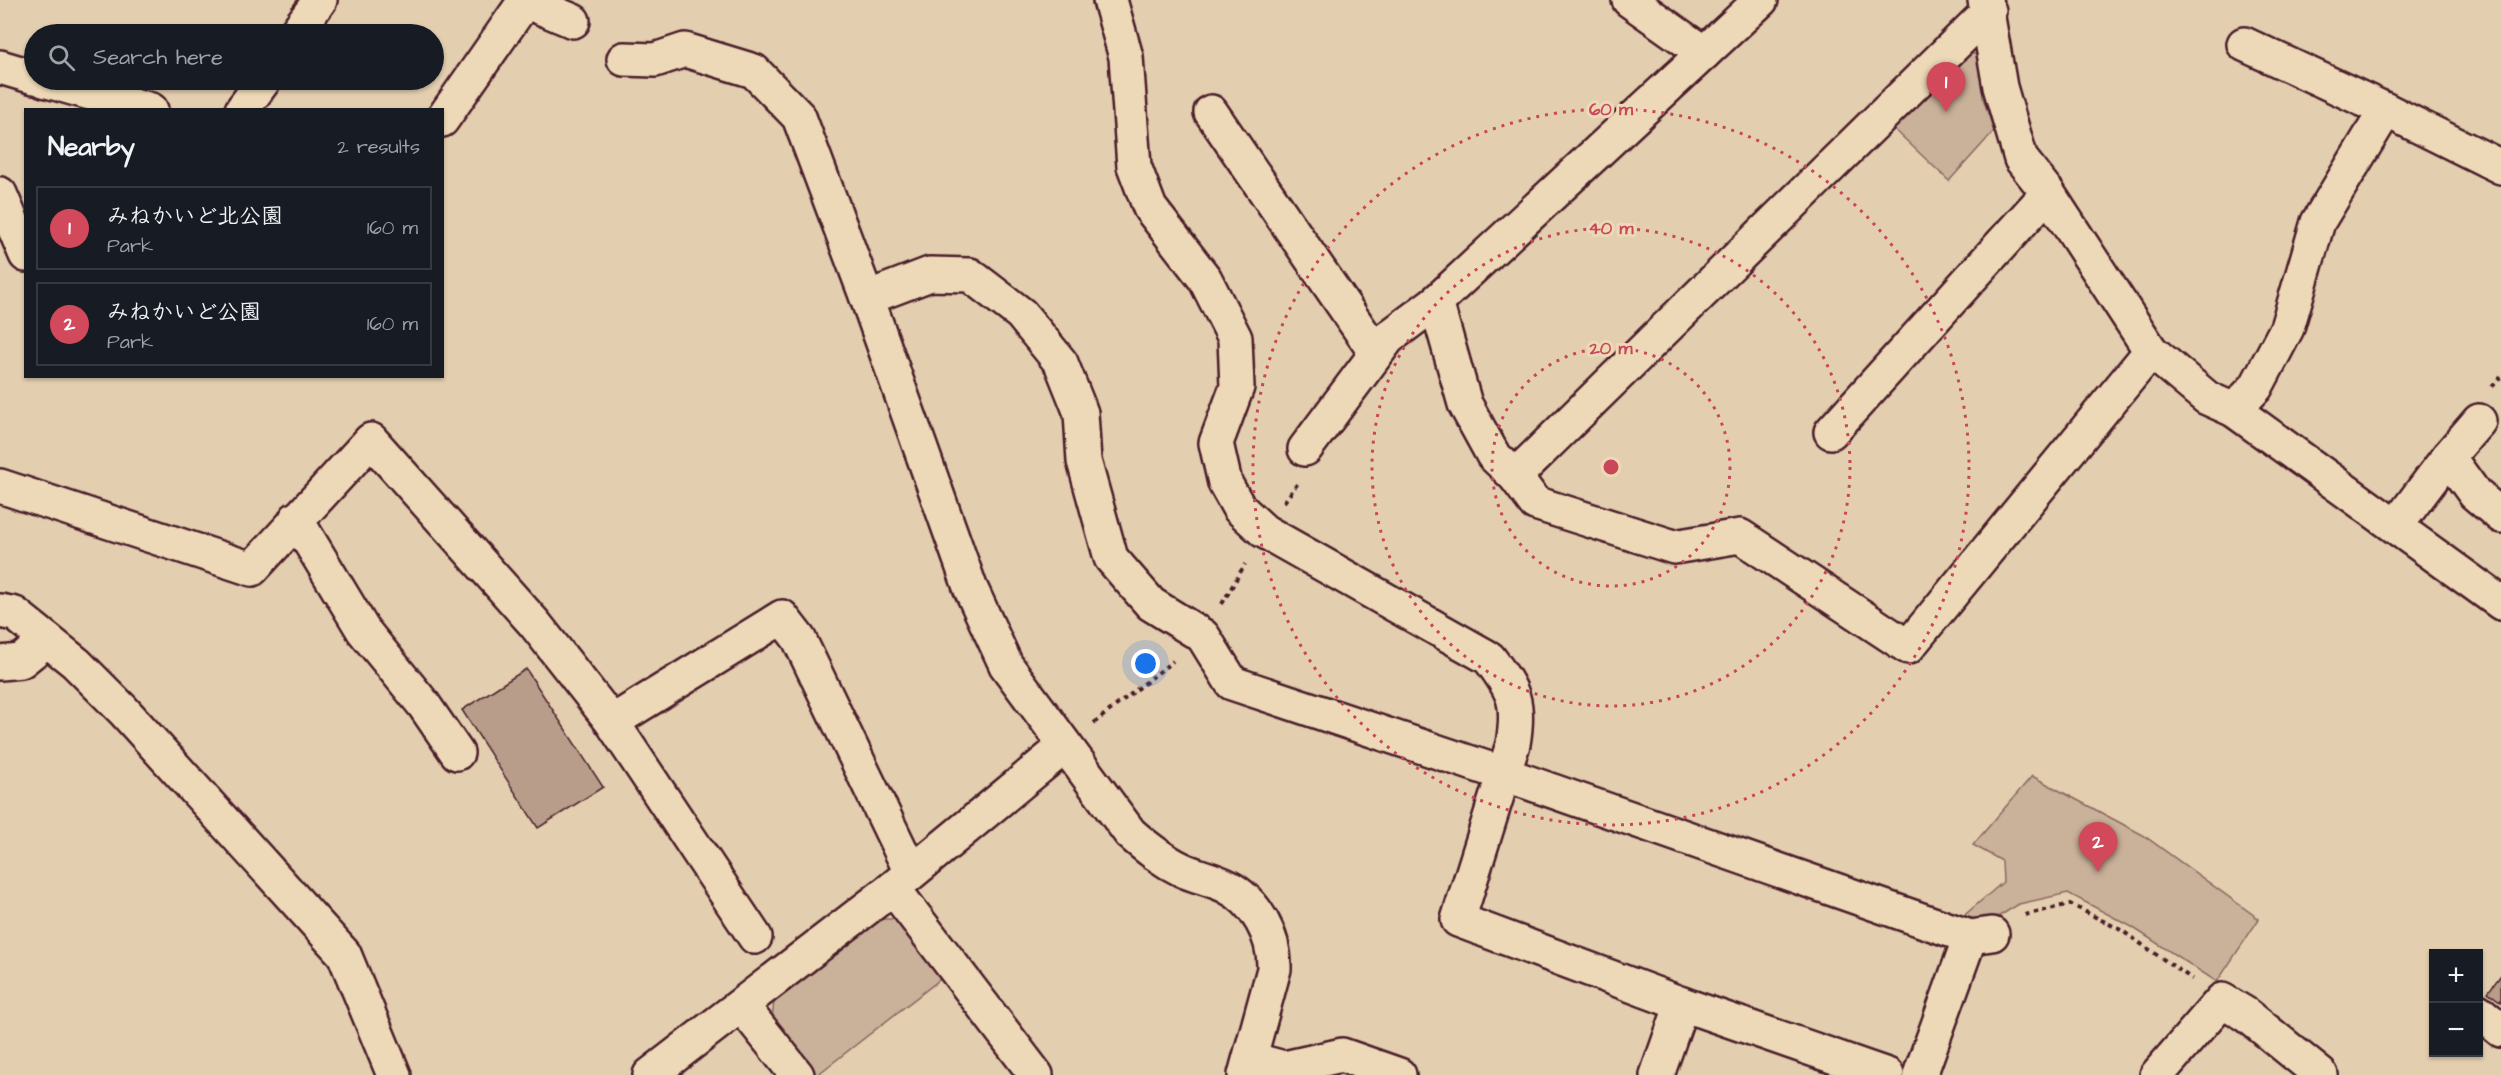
<!DOCTYPE html>
<html lang="en">
<head>
<meta charset="utf-8">
<style>
	body { margin:0; font-family:"Architects Daughter","Klee One",sans-serif; background:#242831; color:#f1f3f6 }
	.controls { position:absolute; right:18px; bottom:18px; display:grid; overflow:hidden; border-radius:0px; box-shadow:0 2px 4px #0004 }
	.controls button { width:54px; height:54px; display:grid; place-items:center; padding:0; border:0; border-bottom:2px solid #363941; background:#171b24; color:#f1f3f6; font:30px sans-serif }
	.you { position:absolute; left:1146px; top:664px; width:21px; height:21px; margin:-15px; border:4px solid #fff; border-radius:50%; background:#1a73e8; box-shadow:0 0 0 9px #1a73e833 }
	.badge { display:grid; place-items:center; width:39px; height:39px; border-radius:50%; background:#d1495b; color:#fff; font-size:20px; font-weight:700 }
	.pin { position:absolute; translate:-50% -50px; filter:drop-shadow(0 2px 3px #0008) }
	.pin::after { content:''; position:absolute; top:32px; width:21px; height:18px; background:inherit; clip-path:polygon(0 0,100% 0,50% 100%) }
	.list { margin:0; padding:0; list-style:none }
	h2 { display:flex; justify-content:space-between; align-items:center; height:78px; margin:0; padding:0 24px; font-size:26px }
	h2 small { font-size:20px; font-weight:400; color:#9ea1a6 }
	.list li { display:grid; grid-template-columns:39px 1fr auto; gap:18px; align-items:center; box-sizing:border-box; height:84px; margin:0 12px 12px; padding:0 12px; border:2px solid #363941; border-radius:0px }
	.list b { display:block; font-size:22px; white-space:nowrap }
	.list p { margin:0; font-size:20px; white-space:nowrap; color:#9ea1a6 }
	.list em { font-size:20px; font-style:normal; color:#9ea1a6 }
	.icon { flex:none; width:33px; height:33px; fill:none; stroke:currentColor; stroke-width:2; stroke-linecap:round; stroke-linejoin:round }
	.map { position:relative; flex:none; width:2501px; height:1075px; overflow:hidden }
	.search { position:absolute; background:#171b24; box-shadow:0 2px 4px #0004; left:24px; top:24px; width:420px; height:66px; display:flex; align-items:center; gap:15px; box-sizing:border-box; padding:0 21px; border-radius:33px; color:#9ea1a6; font-size:22px }
	.panel { position:absolute; background:#171b24; box-shadow:0 2px 4px #0004; left:24px; top:108px; width:420px; height:270px; border-radius:0px }
	.map>svg:first-child { display:block }
	.green { fill:#cab199; stroke:#8a6862; stroke-width:1.5 }
	.building { fill:#b89d8a; stroke:#4a1f2b; stroke-width:1.5 }
	.lines { fill:none; stroke-linecap:round; stroke-linejoin:round }
	.minor-casing { stroke:#4a1f2b; stroke-width:38 }
	.path { stroke:#4a1f2b; stroke-width:4; stroke-dasharray:4.5 4.5; stroke-linecap:butt }
	.minor { stroke:#edd9b7; stroke-width:33 }
	.ring { fill:none; stroke:#ca4759; stroke-width:3; stroke-dasharray:3 6 }
	.centre { fill:#ca4759; stroke:#edd9b7; stroke-width:3 }
	.ring-label { font-size:18px; text-anchor:middle; font-weight:bold; fill:#ca4759; stroke:#edd9b7; stroke-width:6; stroke-linejoin:round; paint-order:stroke }
</style>
</head>
<body>
<div class="map">
<svg width="2501" height="1075" viewBox="0 0 2501 1075">
	<rect width="100%" height="100%" fill="#e3ceaf"/>
	<filter id="ink" filterUnits="userSpaceOnUse"><feTurbulence type="fractalNoise" baseFrequency=".0167" numOctaves="2"/><feDisplacementMap in="SourceGraphic" scale="12" xChannelSelector="R" yChannelSelector="G"/><feConvolveMatrix kernelMatrix="1 2 1 2 8 2 1 2 1" color-interpolation-filters="sRGB"/></filter>
	<g filter="url(#ink)">
		<g class="green">
			<path d="M1962,53L1983,55V98L1994,131L1949,181L1891,126Z"/>
			<path d="M2032,776L2143,835L2259,919L2217,982L2132,927L2068,893L2019,904L1988,923L1960,919L2003,882L2002,861L1973,845Z"/>
			<path d="M881,919H899L943,977L817,1075H813L772,1019L774,1001Z"/>
		</g>
		<g class="building">
			<path d="M526,669L603,787L538,828L462,710Z"/>
			<path d="M2501,975V1002L2488,992Z"/>
		</g>
		<g class="lines">
			<defs>
				<g id="minor">
					<path d="M1110,0L1126,57L1134,166L1150,208L1205,279L1235,338L1237,387L1216,443L1225,483L1239,508L1264,531L1489,658C1514,691 1520,702 1513,744L1458,920L1682,1004L1887,1075"/>
					<path d="M1629,0L1704,53"/>
					<path d="M1985,0L2000,87L2021,159L2048,193L2151,351L2207,398L2234,410L2501,603"/>
					<path d="M295,34L320,0"/>
					<path d="M2244,44L2386,110L2501,167"/>
					<path d="M624,59L655,60L685,50L754,71L799,117L867,298L970,587L1006,665L1130,833C1147,848 1162,860 1183,870C1196,876 1212,879 1226,886C1256,901 1275,936 1274,969L1245,1075"/>
					<path d="M0,67L34,77"/>
					<path d="M44,80L151,110"/>
					<path d="M242,110L264,80"/>
					<path d="M1211,112L1376,353"/>
					<path d="M442,120L525,1L573,21"/>
					<path d="M0,194L26,255"/>
					<path d="M867,298L930,274L970,275L1021,314L1061,363L1081,413L1084,461L1111,558L1151,604L1203,636L1232,683L1504,774L1970,937L1992,934"/>
					<path d="M1436,302L1465,404L1493,455L1515,476L1535,503L1674,547L1740,536L1908,647L2151,351"/>
					<path d="M2234,410L2256,387L2287,328L2318,222L2386,110"/>
					<path d="M1831,432L2048,193"/>
					<path d="M1305,449L1388,338L1436,302L1761,0"/>
					<path d="M2448,457L2475,494L2501,516"/>
					<path d="M1515,476L1989,11"/>
					<path d="M0,486L252,569L371,440L535,624L612,722L755,937"/>
					<path d="M296,519L363,630L424,705L457,753"/>
					<path d="M2396,526L2448,457L2479,421"/>
					<path d="M0,611L15,614L76,663L123,710L344,954L394,1075"/>
					<path d="M0,663L21,661L47,640"/>
					<path d="M612,722L782,617L799,639L911,872"/>
					<path d="M893,888L1036,1075"/>
					<path d="M742,1006L797,1075"/>
					<path d="M2478,1011L2501,1030"/>
					<path d="M1250,1059L1284,1068L1342,1055L1399,1075"/>
					<path d="M650,1075L893,888L1065,746"/>
					<path d="M1657,1075L1682,1004"/>
					<path d="M1920,1075L1970,937"/>
					<path d="M2157,1075L2222,1000L2247,1015L2321,1075"/>
				</g>
			</defs>
			<use href="#minor" class="minor-casing"/>
			<g class="path">
				<path d="M2492,387L2501,377"/>
				<path d="M1284,502L1298,483"/>
				<path d="M1222,604L1245,564"/>
				<path d="M1094,723L1173,661"/>
				<path d="M2025,915L2070,904L2121,930L2192,979"/>
			</g>
			<use href="#minor" class="minor"/>
		</g>
	</g>
	<g class="ring">
		<circle cx="1611" cy="467" r="119"/>
		<circle cx="1611" cy="467" r="239"/>
		<circle cx="1611" cy="467" r="358"/>
	</g>
	<circle cx="1611" cy="467" r="9" class="centre"/>
	<g class="ring-label">
		<text x="1611" y="115">60 m</text>
		<text x="1611" y="234">40 m</text>
		<text x="1611" y="354">20 m</text>
	</g>
</svg>
<div class="controls">
<button>+</button>
<button>−</button>
</div>
<div class="you"></div>
<div class="pin badge" style="left:1946px;top:112px">1</div>
<div class="pin badge" style="left:2098px;top:872px">2</div>
<div class="search"><svg class="icon" aria-label="search" viewBox="0 0 24 24"><circle cx="10" cy="10" r="6"/><path d="M15 15l6 6"/></svg>Search here</div>
<section class="panel">
<h2>Nearby<small>2 results</small></h2>
<ul class="list">
<li><span class="badge">1</span><div><b>みねかいど北公園</b><p>Park</p></div><em>160 m</em></li>
<li><span class="badge">2</span><div><b>みねかいど公園</b><p>Park</p></div><em>160 m</em></li>
</ul>
</section>
</div>
</body>
</html>
